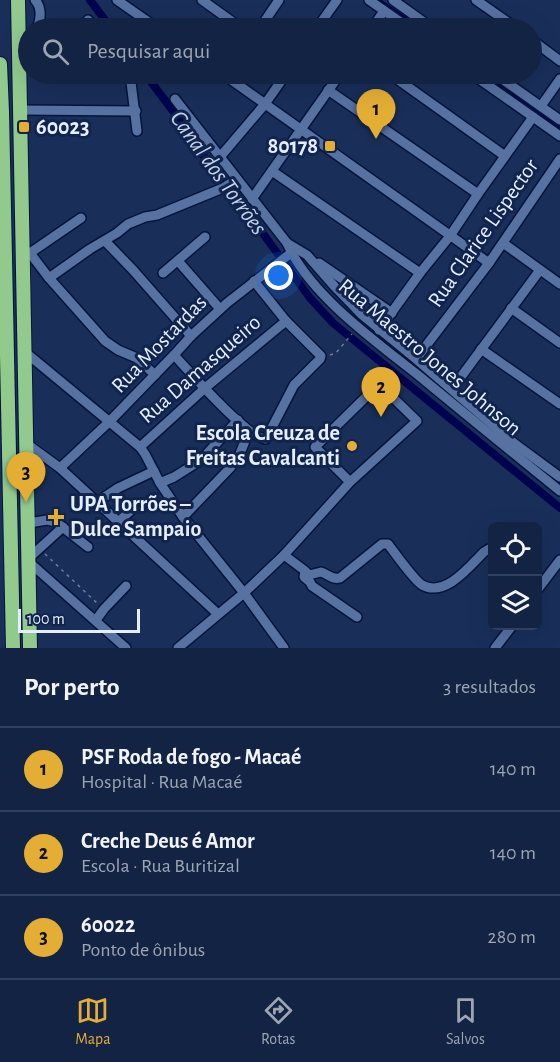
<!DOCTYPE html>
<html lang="pt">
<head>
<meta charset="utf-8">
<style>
	body { margin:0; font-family:"Alegreya Sans",sans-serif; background:#202f4f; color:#f1f3f6 }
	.controls { position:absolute; right:18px; bottom:18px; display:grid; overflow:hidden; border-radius:9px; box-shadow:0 6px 24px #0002 }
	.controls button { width:54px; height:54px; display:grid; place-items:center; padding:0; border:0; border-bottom:2px solid #32405d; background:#132344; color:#f1f3f6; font:30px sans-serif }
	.scale { position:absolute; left:18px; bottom:15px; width:122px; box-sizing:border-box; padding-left:6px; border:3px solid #e5eeff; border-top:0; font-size:16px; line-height:21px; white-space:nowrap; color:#e5eeff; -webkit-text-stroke:4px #10244e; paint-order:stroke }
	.you { position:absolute; left:279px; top:276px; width:21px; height:21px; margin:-15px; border:4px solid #fff; border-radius:50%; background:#1a73e8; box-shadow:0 0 0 9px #1a73e833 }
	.badge { display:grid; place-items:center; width:39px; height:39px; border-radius:50%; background:#e4ae35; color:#111; font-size:20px; font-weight:700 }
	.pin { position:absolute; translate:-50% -50px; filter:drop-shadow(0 2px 3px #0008) }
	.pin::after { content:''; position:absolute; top:32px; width:21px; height:18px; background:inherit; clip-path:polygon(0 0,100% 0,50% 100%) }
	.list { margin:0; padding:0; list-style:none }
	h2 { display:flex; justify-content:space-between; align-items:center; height:78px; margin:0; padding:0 24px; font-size:26px }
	h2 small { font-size:20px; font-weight:400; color:#9da4b2 }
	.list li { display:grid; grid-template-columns:39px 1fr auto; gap:18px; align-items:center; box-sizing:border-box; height:84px; padding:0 24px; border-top:2px solid #32405d }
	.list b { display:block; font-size:22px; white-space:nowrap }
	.list p { margin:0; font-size:20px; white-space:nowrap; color:#9da4b2 }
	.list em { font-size:20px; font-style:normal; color:#9da4b2 }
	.icon { flex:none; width:33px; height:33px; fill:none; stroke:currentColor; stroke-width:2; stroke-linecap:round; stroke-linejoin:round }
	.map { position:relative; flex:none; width:560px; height:648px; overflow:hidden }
	.search { position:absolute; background:#132344; box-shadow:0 6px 24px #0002; left:18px; right:18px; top:18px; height:66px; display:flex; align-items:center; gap:15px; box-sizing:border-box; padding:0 21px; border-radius:33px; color:#9da4b2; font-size:22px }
	.sheet { height:330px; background:#132344 }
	nav { display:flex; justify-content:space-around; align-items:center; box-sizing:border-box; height:84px; border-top:2px solid #32405d; background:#132344; font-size:16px; color:#9da4b2 }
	nav a { display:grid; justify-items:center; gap:3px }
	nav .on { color:#e4ae35 }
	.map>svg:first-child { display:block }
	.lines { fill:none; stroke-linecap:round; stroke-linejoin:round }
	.stream { stroke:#00044e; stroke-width:2 }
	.canal { stroke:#00044e; stroke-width:8 }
	.minor-casing { stroke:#04153d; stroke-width:12 }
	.highway-casing { stroke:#04153d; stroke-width:16 }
	.path { stroke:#6d7e9e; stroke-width:1.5; stroke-dasharray:3 4.5; stroke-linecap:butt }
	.minor { stroke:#5771a1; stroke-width:9 }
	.highway { stroke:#92ca8e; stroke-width:14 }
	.poi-dot { fill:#e4ae35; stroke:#10244e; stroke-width:2 }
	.labels { text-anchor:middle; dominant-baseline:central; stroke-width:6; stroke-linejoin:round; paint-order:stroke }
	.poi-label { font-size:22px; font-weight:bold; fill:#e5eeff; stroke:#10244e; text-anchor:start }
	.street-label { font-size:22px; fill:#e5eeff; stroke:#10244e }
	.water-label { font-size:24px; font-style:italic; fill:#c3d1ea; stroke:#10244e }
</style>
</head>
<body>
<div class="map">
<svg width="560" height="648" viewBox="0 0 560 648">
	<rect width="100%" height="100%" fill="#192f5a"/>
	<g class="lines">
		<g class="stream">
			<path d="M380,0L421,28"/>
			<path d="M484,74L560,128"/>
		</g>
		<g class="canal">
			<path d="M90,0L111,28"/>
			<path d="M145,74L186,128L203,155L240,202L310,298L333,323L560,508"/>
		</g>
		<defs>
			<g id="minor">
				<path d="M35,0C42,7 41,20 37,28"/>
				<path d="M117,0L157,28"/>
				<path d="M202,0L241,28"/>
				<path d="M369,0L409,28"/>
				<path d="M393,0L432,28"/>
				<path d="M476,0L516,28"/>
				<path d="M88,20L95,28"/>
				<path d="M260,28L279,0"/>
				<path d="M317,28L337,0"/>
				<path d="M372,28L384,11"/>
				<path d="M532,40L560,61"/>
				<path d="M130,74L137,131"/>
				<path d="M223,74L489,263"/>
				<path d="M390,74L505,156"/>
				<path d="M472,74L560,136"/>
				<path d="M495,74L560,120"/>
				<path d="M328,90L478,194"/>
				<path d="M175,99L287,243C309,294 375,341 418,375C465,414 512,452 560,491"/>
				<path d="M541,106L560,79"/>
				<path d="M21,110L136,111"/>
				<path d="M220,157L265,104L286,74"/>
				<path d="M272,171L420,273"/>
				<path d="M252,199L340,74"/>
				<path d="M105,241L133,270L191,336"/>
				<path d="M287,243L307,255L335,287L361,314L416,359L515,444L560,477"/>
				<path d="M503,243L560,284"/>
				<path d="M30,253L81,218"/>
				<path d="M23,255L30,253L49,278L105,341L118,350L137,358L155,375"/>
				<path d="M178,261L220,309"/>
				<path d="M319,263L392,313"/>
				<path d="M163,273L205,237"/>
				<path d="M49,278L90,249L117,233L128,224L145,217L157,215L223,188L237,179"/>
				<path d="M511,308L560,343"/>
				<path d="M379,330L420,273L450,236L478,194L533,117"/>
				<path d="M481,349L560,404"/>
				<path d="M25,352L140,447L145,454L160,483L183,517L244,593L284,648"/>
				<path d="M174,355C190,372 247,438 266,439L294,385L320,359L321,356L286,321L254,281"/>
				<path d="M416,359L489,263L560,159"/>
				<path d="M452,389L540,270"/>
				<path d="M27,444L60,468L218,614"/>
				<path d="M140,447L205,388L286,321"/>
				<path d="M60,468L109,422L174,355L191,336L227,303L291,253"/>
				<path d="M160,483L174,477L201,460L238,420"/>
				<path d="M97,502L118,488L154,471"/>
				<path d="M183,517L230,468L239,456L249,431"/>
				<path d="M118,522L137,505"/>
				<path d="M29,523L47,520L56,522L88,547"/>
				<path d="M284,555L304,570L309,575L321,572C328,574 332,580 340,578L382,544H388C395,553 413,579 422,585C445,598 470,566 484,552L489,549H492"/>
				<path d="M29,558L63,527"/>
				<path d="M29,562L126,648"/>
				<path d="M305,572L304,577L310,582L312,586L357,617"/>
				<path d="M538,589L560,560"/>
				<path d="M96,620L104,609L126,586"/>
				<path d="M178,648L244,593L284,555L350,482L417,421L379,384L315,447L350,482"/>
				<path d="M495,648L512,626"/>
			</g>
			<g id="highway">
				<path d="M18,0L30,648"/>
				<path d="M0,64L2,112L13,648"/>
			</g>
		</defs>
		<use href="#minor" class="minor-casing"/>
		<use href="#highway" class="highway-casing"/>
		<g class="path">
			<path d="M330,355L336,353L352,334"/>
			<path d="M45,554L98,604"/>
		</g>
		<use href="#minor" class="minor"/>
		<use href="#highway" class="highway"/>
	</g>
	<g class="poi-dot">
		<rect x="18" y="121" width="12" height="12" rx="3"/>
		<rect x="324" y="140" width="12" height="12" rx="3"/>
		<circle cx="352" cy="446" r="6"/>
		<path d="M53 508h6v6h6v6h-6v6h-6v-6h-6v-6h6z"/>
	</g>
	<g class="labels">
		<g class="poi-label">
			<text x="36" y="127">60023</text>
			<text x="318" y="146" text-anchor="end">80178</text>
			<text x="340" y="433" text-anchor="end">Escola Creuza de<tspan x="340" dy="25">Freitas Cavalcanti</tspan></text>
			<text x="70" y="504">UPA Torrões –<tspan x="70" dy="25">Dulce Sampaio</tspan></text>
		</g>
		<g class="street-label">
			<text transform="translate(483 233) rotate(-55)">Rua Clarice Lispector</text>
			<text transform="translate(159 344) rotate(-46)">Rua Mostardas</text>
			<text transform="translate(430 357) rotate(40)">Rua Maestro Jones Johnson</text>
			<text transform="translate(200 369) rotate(-41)">Rua Damasqueiro</text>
		</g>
		<g class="water-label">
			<text transform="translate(218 173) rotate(54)">Canal dos Torrões</text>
		</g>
	</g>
</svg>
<div class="controls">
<button><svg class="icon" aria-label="locate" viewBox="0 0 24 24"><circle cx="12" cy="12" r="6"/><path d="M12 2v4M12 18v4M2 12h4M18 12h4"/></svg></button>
<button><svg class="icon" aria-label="layers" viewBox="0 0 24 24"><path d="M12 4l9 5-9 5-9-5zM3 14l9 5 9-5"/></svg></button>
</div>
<div class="scale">100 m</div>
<div class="you"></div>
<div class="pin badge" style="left:376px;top:139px">1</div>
<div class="pin badge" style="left:381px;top:417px">2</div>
<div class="pin badge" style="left:26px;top:502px">3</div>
<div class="search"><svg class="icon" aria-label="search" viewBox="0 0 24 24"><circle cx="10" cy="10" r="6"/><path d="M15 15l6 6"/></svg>Pesquisar aqui</div>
</div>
<section class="sheet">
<h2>Por perto<small>3 resultados</small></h2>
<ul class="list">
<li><span class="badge">1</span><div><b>PSF Roda de fogo - Macaé</b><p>Hospital · Rua Macaé</p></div><em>140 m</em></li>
<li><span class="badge">2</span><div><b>Creche Deus é Amor</b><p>Escola · Rua Buritizal</p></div><em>140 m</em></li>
<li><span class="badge">3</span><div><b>60022</b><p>Ponto de ônibus</p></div><em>280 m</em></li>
</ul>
</section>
<nav>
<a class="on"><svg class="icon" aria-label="map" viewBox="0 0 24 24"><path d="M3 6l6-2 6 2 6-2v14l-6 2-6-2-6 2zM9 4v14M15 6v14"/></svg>Mapa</a>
<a><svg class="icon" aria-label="directions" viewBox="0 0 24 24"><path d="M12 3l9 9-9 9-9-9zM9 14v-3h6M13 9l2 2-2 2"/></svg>Rotas</a>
<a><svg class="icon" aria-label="saved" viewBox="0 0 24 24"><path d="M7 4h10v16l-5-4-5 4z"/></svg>Salvos</a>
</nav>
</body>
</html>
